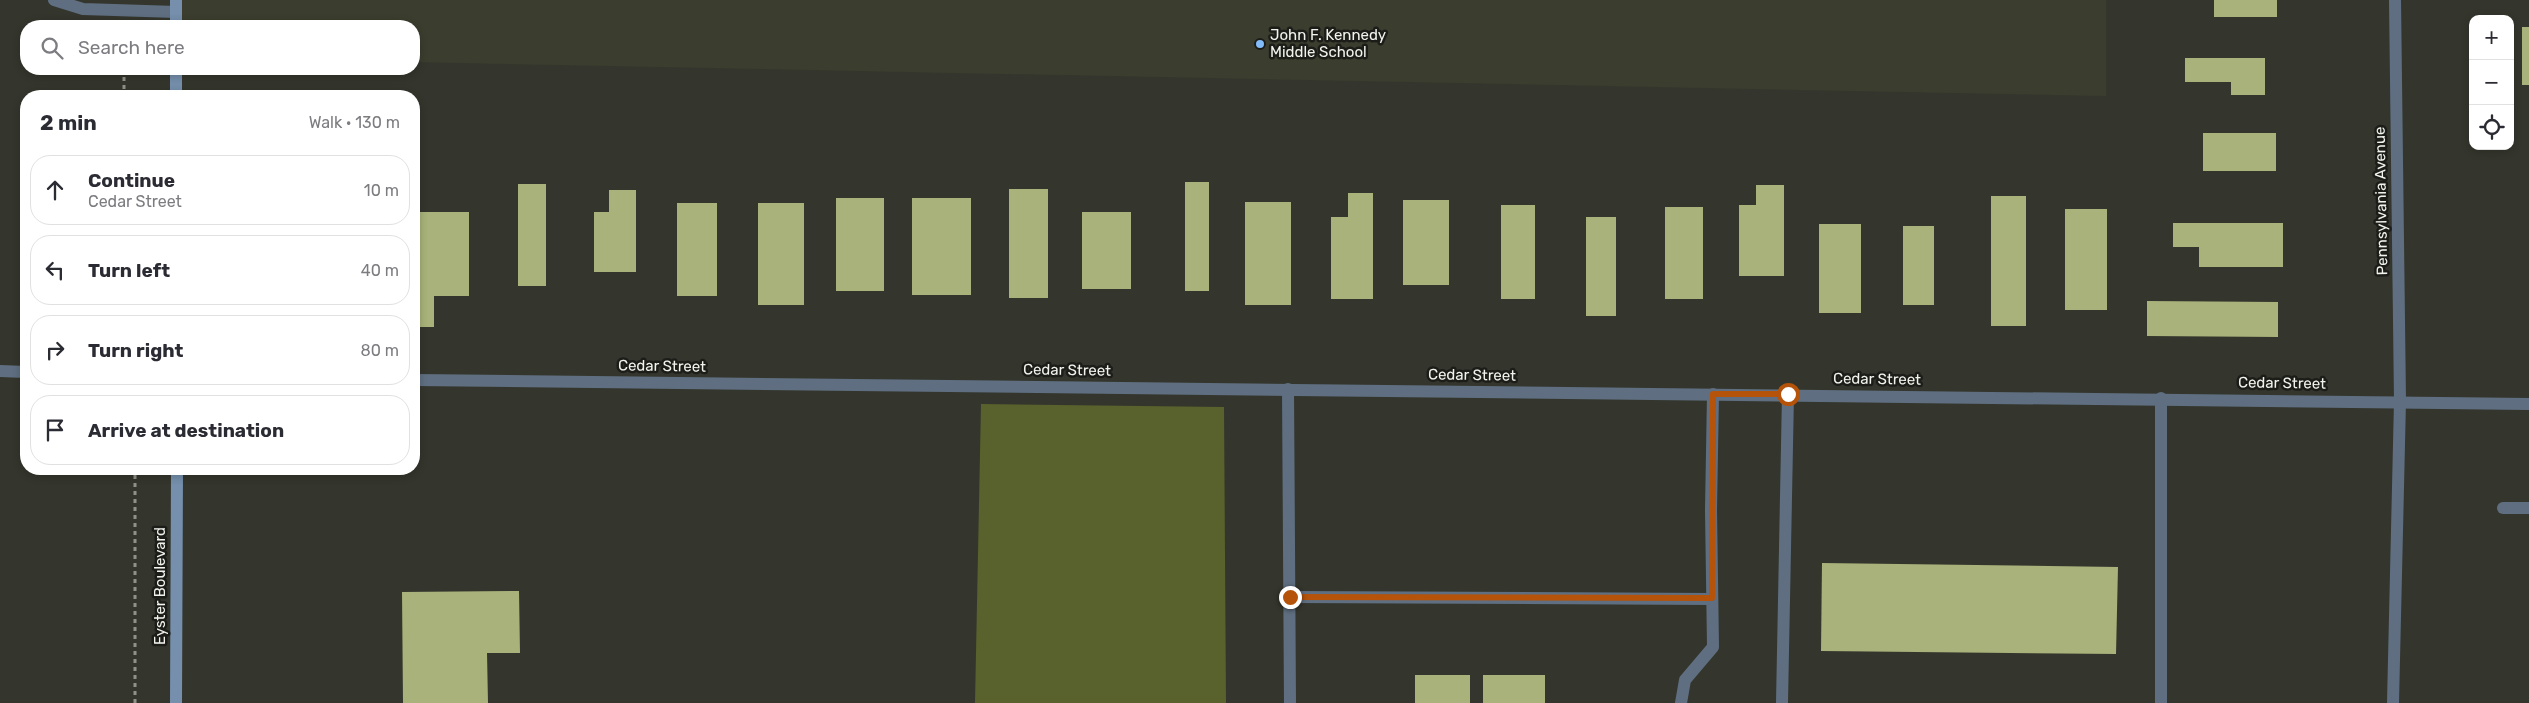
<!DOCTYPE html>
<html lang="en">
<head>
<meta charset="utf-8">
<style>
	body { margin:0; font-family:Rubik,sans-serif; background:#f7f7f7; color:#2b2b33 }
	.controls { position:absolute; right:15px; top:15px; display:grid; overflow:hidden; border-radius:10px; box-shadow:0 2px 8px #0003 }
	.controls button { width:45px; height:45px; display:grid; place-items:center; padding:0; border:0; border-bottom:1px solid #e1e1e2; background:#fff; color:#2b2b33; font:25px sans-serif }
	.stop { position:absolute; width:15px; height:15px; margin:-11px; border:4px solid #b45309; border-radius:50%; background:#fff }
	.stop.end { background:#b45309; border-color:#fff; box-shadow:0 1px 5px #0008 }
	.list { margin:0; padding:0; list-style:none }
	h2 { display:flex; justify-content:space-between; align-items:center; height:65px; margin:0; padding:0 20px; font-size:21px }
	h2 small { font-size:16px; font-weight:400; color:#7c7c81 }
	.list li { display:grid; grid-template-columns:32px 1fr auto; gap:15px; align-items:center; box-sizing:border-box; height:70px; margin:0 10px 10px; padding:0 10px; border:1px solid #e1e1e2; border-radius:20px }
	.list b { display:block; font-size:19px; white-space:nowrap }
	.list p { margin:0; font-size:16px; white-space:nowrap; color:#7c7c81 }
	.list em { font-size:16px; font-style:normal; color:#7c7c81 }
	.icon { flex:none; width:28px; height:28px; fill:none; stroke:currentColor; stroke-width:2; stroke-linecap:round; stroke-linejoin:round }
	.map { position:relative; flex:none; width:2529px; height:703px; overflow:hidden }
	.search { position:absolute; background:#fff; box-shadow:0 2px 8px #0003; left:20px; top:20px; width:400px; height:55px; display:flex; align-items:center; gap:12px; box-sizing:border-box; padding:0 18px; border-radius:20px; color:#7c7c81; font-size:19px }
	.panel { position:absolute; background:#fff; box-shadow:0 2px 8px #0003; left:20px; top:90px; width:400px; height:385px; border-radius:20px }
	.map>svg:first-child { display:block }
	.built { fill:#3b3e2e }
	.forest { fill:#59612c }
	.building { fill:#a8b27a }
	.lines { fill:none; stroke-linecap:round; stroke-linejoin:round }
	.path { stroke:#90928a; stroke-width:3; stroke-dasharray:4 4; stroke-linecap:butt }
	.lane { stroke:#5f6f81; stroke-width:12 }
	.street { stroke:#5f6f81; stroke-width:12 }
	.secondary { stroke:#758fac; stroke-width:12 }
	.route { stroke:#b45309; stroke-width:6 }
	.poi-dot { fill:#82bcfa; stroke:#1c1d19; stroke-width:2 }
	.labels { text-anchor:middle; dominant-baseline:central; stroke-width:5; stroke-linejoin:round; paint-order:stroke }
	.poi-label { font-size:15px; fill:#f1f3ec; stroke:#1c1d19; text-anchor:start }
	.street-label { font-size:15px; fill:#f1f3ec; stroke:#1c1d19 }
</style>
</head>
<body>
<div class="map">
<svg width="2529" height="703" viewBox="0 0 2529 703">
	<rect width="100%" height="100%" fill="#34362d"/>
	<path class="built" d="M175,0H2106V96L414,62V26H176Z"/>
	<path class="forest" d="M981,404L1224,407L1226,703H975Z"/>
	<g class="building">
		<rect x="2214" y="0" width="63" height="17"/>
		<rect x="2522" y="27" width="7" height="58"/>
		<path d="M2185,58H2265V95H2231V82H2185Z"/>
		<rect x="2203" y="133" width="73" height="38"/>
		<rect x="1185" y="182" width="24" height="109"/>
		<rect x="518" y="184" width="28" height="102"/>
		<path d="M1756,185H1784V276H1739V205H1756Z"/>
		<rect x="1009" y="189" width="39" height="109"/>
		<path d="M609,190H636V272H594V212H609Z"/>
		<path d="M1348,193H1373V299H1331V217H1348Z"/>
		<rect x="1991" y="196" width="35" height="130"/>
		<rect x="836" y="198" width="48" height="93"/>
		<rect x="912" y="198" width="59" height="97"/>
		<rect x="1403" y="200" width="46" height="85"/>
		<rect x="1245" y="202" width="46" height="103"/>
		<rect x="677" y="203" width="40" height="93"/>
		<rect x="758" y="203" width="46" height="102"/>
		<rect x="1501" y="205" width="34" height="94"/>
		<rect x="1665" y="207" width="38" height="92"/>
		<rect x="2065" y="209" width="42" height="101"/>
		<path d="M414,212H469V296H434V327H414Z"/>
		<rect x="1082" y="212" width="49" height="77"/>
		<rect x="1586" y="217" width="30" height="99"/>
		<path d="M2173,223H2283V267H2199V247H2173Z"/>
		<rect x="1819" y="224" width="42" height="89"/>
		<rect x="1903" y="226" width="31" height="79"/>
		<path d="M2147,301L2278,302V337L2147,336Z"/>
		<path d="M1822,563L2118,567L2116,654L1821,651Z"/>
		<path d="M519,591L520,653H487L488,703H403L402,592Z"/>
		<rect x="1415" y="675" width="55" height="28"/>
		<rect x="1483" y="675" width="62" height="28"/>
	</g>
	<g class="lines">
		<g class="path">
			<path d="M124,69V96"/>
			<path d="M135,703V469"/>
		</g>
		<g class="lane">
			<path d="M54,0L83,9L176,12"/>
			<path d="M1288,389L1290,703"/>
			<path d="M2161,398V703"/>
			<path d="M2503,508H2529"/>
			<path d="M1291,597L1712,599"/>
			<path d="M1681,703L1685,680L1713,647L1711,510L1713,394"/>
			<path d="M1782,703L1788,394"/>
			<path d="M2393,703L2400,401"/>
		</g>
		<g class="street">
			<path d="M2395,0L2400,401"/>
			<path d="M0,371L26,372"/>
			<path d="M414,380L2529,404"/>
		</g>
		<g class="secondary">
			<path d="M176,0V26"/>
			<path d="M176,69V96"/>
			<path d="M176,703L177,469"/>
		</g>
	</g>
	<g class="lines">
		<path class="route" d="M1290,597L1712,598L1713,394H1788"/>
	</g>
	<circle class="poi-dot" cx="1260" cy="44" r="5"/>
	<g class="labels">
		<g class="poi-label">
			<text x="1270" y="35">John F. Kennedy<tspan x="1270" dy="17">Middle School</tspan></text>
		</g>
		<g class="street-label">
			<text transform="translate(2381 201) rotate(-91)">Pennsylvania Avenue</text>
			<text transform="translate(662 366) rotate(1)">Cedar Street</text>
			<text transform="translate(1067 370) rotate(1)">Cedar Street</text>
			<text transform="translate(1472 375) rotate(1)">Cedar Street</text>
			<text transform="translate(1877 379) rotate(1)">Cedar Street</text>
			<text transform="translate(2282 383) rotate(1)">Cedar Street</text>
			<text transform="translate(160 586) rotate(-90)">Eyster Boulevard</text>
		</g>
	</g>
</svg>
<div class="controls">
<button>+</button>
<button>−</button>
<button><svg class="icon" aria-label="locate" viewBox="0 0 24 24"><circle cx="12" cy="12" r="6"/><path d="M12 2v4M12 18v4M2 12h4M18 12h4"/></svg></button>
</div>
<div class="stop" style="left:1788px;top:394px"></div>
<div class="stop end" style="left:1290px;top:597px"></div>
<div class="search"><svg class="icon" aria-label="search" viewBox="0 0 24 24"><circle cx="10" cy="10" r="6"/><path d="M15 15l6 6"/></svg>Search here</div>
<section class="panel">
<h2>2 min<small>Walk · 130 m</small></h2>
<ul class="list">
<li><svg class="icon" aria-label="ahead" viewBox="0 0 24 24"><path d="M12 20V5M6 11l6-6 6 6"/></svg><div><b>Continue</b><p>Cedar Street</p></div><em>10 m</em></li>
<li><svg class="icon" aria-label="left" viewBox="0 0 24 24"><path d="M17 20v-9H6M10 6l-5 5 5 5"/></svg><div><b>Turn left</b></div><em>40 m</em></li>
<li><svg class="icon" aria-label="right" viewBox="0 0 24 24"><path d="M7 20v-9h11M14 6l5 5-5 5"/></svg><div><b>Turn right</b></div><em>80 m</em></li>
<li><svg class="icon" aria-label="arrive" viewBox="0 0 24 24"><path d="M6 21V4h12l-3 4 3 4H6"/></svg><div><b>Arrive at destination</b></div></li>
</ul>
</section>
</div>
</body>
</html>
